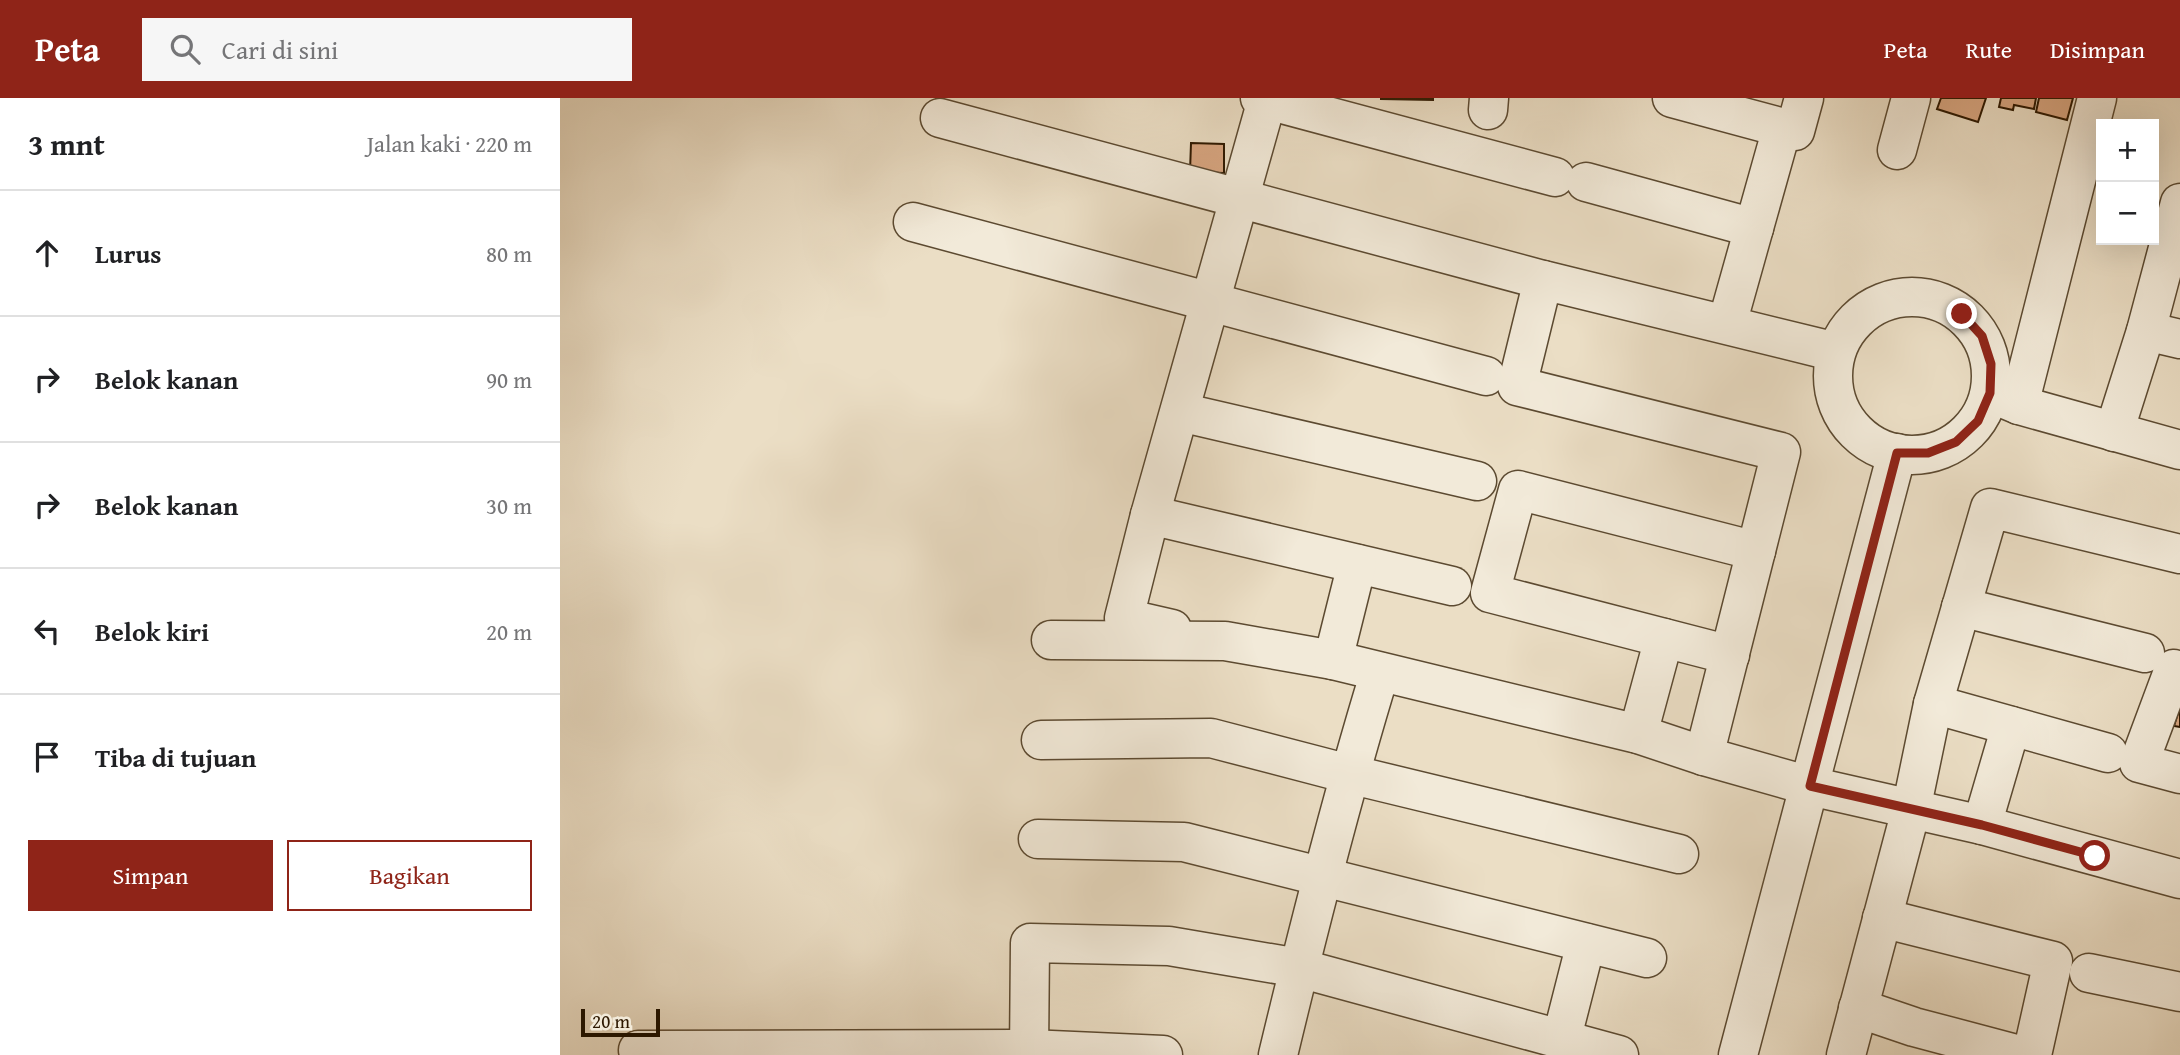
<!DOCTYPE html>
<html lang="id">
<head>
<meta charset="utf-8">
<style>
	body { margin:0; font-family:"Gentium Book Plus",serif; background:#f6f6f6; color:#202124 }
	.controls { position:absolute; right:21px; top:21px; display:grid; overflow:hidden; border-radius:0px; box-shadow:0 7px 28px #0002 }
	.controls button { width:63px; height:63px; display:grid; place-items:center; padding:0; border:0; border-bottom:2px solid #e0e0e0; background:#fff; color:#202124; font:35px sans-serif }
	.scale { position:absolute; left:21px; bottom:18px; width:79px; box-sizing:border-box; padding-left:7px; border:4px solid #2d1800; border-top:0; font-size:19px; line-height:24px; white-space:nowrap; color:#2d1800; -webkit-text-stroke:5px #f2ead9; paint-order:stroke }
	.stop { position:absolute; width:21px; height:21px; margin:-16px; border:5px solid #8f2418; border-radius:50%; background:#fff }
	.stop.end { background:#8f2418; border-color:#fff; box-shadow:0 2px 7px #0008 }
	.list { margin:0; padding:0; list-style:none }
	h2 { display:flex; justify-content:space-between; align-items:center; height:91px; margin:0; padding:0 28px; font-size:30px }
	h2 small { font-size:23px; font-weight:400; color:#757577 }
	.list li { display:grid; grid-template-columns:46px 1fr auto; gap:21px; align-items:center; box-sizing:border-box; height:126px; padding:0 28px; border-top:2px solid #e0e0e0 }
	.list b { display:block; font-size:26px; white-space:nowrap }
	.list em { font-size:23px; font-style:normal; color:#757577 }
	.actions { display:flex; gap:14px; padding:21px 28px }
	.actions a { flex:1; padding:16px 0; border:2px solid #8f2418; border-radius:0px; text-align:center; font-size:24px; color:#8f2418 }
	.actions .main { background:#8f2418; color:#fff }
	.icon { flex:none; width:38px; height:38px; fill:none; stroke:currentColor; stroke-width:2; stroke-linecap:round; stroke-linejoin:round }
	.map { position:relative; flex:none; width:1620px; height:957px; overflow:hidden }
	header { display:flex; align-items:center; gap:42px; box-sizing:border-box; height:98px; padding:0 35px; background:#8f2418; color:#fff }
	header strong { font-size:33px }
	nav { display:flex; gap:38px; margin-inline-start:auto; font-size:24px }
	.search { width:490px; height:63px; background:#f6f6f6; display:flex; align-items:center; gap:18px; box-sizing:border-box; padding:0 24px; border-radius:0px; color:#757577; font-size:26px }
	main { display:flex }
	aside { flex:1; background:#fff }
	.map>svg:first-child { display:block }
	.building { fill:#d7a580; stroke:#2d1800; stroke-width:2 }
	.lines { fill:none; stroke-linecap:round; stroke-linejoin:round }
	.minor-casing { stroke:#5c4a31; stroke-width:41 }
	.minor { stroke:#f2ead9; stroke-width:38 }
	.route { stroke:#8f2418; stroke-width:9 }
</style>
</head>
<body>
<header>
<strong>Peta</strong>
<div class="search"><svg class="icon" aria-label="search" viewBox="0 0 24 24"><circle cx="10" cy="10" r="6"/><path d="M15 15l6 6"/></svg>Cari di sini</div>
<nav><a>Peta</a><a>Rute</a><a>Disimpan</a></nav>
</header>
<main>
<aside>
<h2>3 mnt<small>Jalan kaki · 220 m</small></h2>
<ul class="list">
<li><svg class="icon" aria-label="ahead" viewBox="0 0 24 24"><path d="M12 20V5M6 11l6-6 6 6"/></svg><div><b>Lurus</b></div><em>80 m</em></li>
<li><svg class="icon" aria-label="right" viewBox="0 0 24 24"><path d="M7 20v-9h11M14 6l5 5-5 5"/></svg><div><b>Belok kanan</b></div><em>90 m</em></li>
<li><svg class="icon" aria-label="right" viewBox="0 0 24 24"><path d="M7 20v-9h11M14 6l5 5-5 5"/></svg><div><b>Belok kanan</b></div><em>30 m</em></li>
<li><svg class="icon" aria-label="left" viewBox="0 0 24 24"><path d="M17 20v-9H6M10 6l-5 5 5 5"/></svg><div><b>Belok kiri</b></div><em>20 m</em></li>
<li><svg class="icon" aria-label="arrive" viewBox="0 0 24 24"><path d="M6 21V4h12l-3 4 3 4H6"/></svg><div><b>Tiba di tujuan</b></div></li>
</ul>
<div class="actions"><a class="main">Simpan</a><a>Bagikan</a></div>
</aside>
<div class="map">
<svg width="1620" height="957" viewBox="0 0 1620 957">
	<rect width="100%" height="100%" fill="#ebdec5"/>
	<filter id="stains"><feTurbulence type="fractalNoise" baseFrequency=".00286" numOctaves="4"/><feColorMatrix values="0 0 0 0 .2 0 0 0 0 .09 0 0 0 0 .02 0 0 0 .5 -.17"/></filter>
	<radialGradient id="worn" r=".72"><stop offset=".6" stop-color="#630" stop-opacity="0"/><stop offset="1" stop-color="#630" stop-opacity=".3"/></radialGradient>
	<g class="building">
		<path d="M821,0H873V2L821,1Z"/>
		<path d="M1381,0H1426L1418,24L1377,11Z"/>
		<path d="M1441,0H1476L1474,11L1454,7L1453,12L1439,9Z"/>
		<path d="M1479,0H1513L1507,22L1476,14Z"/>
		<path d="M631,45L664,46V75L630,74Z"/>
		<path d="M1620,608V629L1614,628Z"/>
	</g>
	<g class="lines">
		<defs>
			<g id="minor">
				<path d="M700,0L995,79"/>
				<path d="M1112,0L1235,33L1244,0"/>
				<path d="M928,12L929,0"/>
				<path d="M380,20L983,182"/>
				<path d="M1337,52L1351,0"/>
				<path d="M1026,84L1194,130"/>
				<path d="M353,124L926,278"/>
				<circle cx="1352" cy="278" r="79"/>
				<path d="M1167,226L1222,30"/>
				<path d="M1586,233L1620,241"/>
				<path d="M1435,297L1459,307L1620,352"/>
				<path d="M1459,307L1537,0"/>
				<path d="M620,314L917,383"/>
				<path d="M1554,334L1586,233L1620,105"/>
				<path d="M590,417L892,488"/>
				<path d="M1401,509L1585,555"/>
				<path d="M612,531L564,520L590,417L707,2"/>
				<path d="M491,542L665,543L773,562L1078,636L1144,658L1250,688L1422,727L1620,781"/>
				<path d="M1170,557L930,495L958,392L1196,453"/>
				<path d="M773,562L797,466"/>
				<path d="M1620,573L1614,571L1579,665L1620,676"/>
				<path d="M1373,606L1548,655"/>
				<path d="M1078,636L1104,540"/>
				<path d="M481,642L651,640L789,676L1119,756"/>
				<path d="M1144,658L1221,354L957,288L983,182L1276,254"/>
				<path d="M1422,727L1451,628"/>
				<path d="M478,741L624,744L1087,860"/>
				<path d="M1322,820L1493,863L1472,957"/>
				<path d="M1529,875L1620,894"/>
				<path d="M1298,910L1354,929L1460,957"/>
				<path d="M1001,943L1026,845"/>
				<path d="M78,952L469,951L603,957"/>
				<path d="M469,957L470,845L609,848L739,870L1059,957"/>
				<path d="M718,957C749,828 781,701 820,574"/>
				<path d="M1178,957L1337,355"/>
				<path d="M1286,957L1351,712L1373,606L1430,410L1620,456"/>
			</g>
		</defs>
		<use href="#minor" class="minor-casing"/>
		<use href="#minor" class="minor"/>
	</g>
	<g class="lines">
		<path class="route" d="M1402,216L1422,238L1431,266L1430,295L1418,323L1396,344L1368,355H1337L1250,688L1422,727L1535,758"/>
	</g>
	<rect width="100%" height="100%" filter="url(#stains)"/>
	<rect width="100%" height="100%" fill="url(#worn)"/>
</svg>
<div class="controls">
<button>+</button>
<button>−</button>
</div>
<div class="scale">20 m</div>
<div class="stop" style="left:1535px;top:758px"></div>
<div class="stop end" style="left:1402px;top:216px"></div>
</div>
</main>
</body>
</html>
